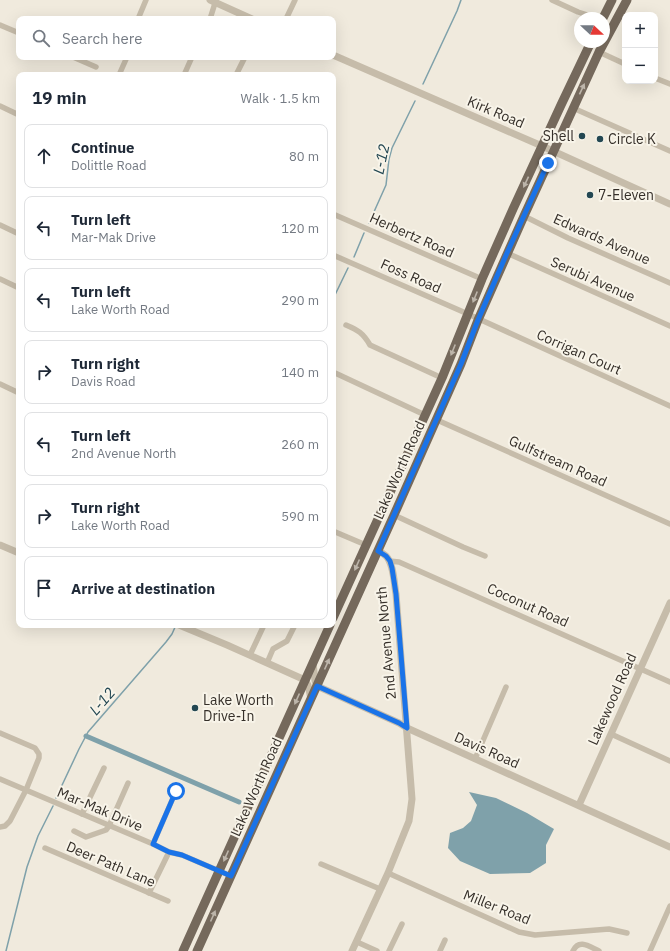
<!DOCTYPE html>
<html lang="en">
<head>
<meta charset="utf-8">
<style>
	body { margin:0; font-family:"IBM Plex Sans",sans-serif; background:#f6f6f7; color:#1f2937 }
	.controls { position:absolute; right:12px; top:12px; display:grid; overflow:hidden; border-radius:8px; box-shadow:0 4px 16px #0002 }
	.controls button { width:36px; height:36px; display:grid; place-items:center; padding:0; border:0; border-bottom:1px solid #e0e1e3; background:#fff; color:#1f2937; font:20px sans-serif }
	.compass { position:absolute; left:574px; top:12px; width:36px; height:36px; border-radius:50%; background:#fff; box-shadow:0 4px 16px #0002; rotate:112deg }
	.stop { position:absolute; width:12px; height:12px; margin:-9px; border:3px solid #1a73e8; border-radius:50%; background:#fff }
	.stop.end { background:#1a73e8; border-color:#fff; box-shadow:0 1px 4px #0008 }
	.list { margin:0; padding:0; list-style:none }
	h2 { display:flex; justify-content:space-between; align-items:center; height:52px; margin:0; padding:0 16px; font-size:17px }
	h2 small { font-size:13px; font-weight:400; color:#747a83 }
	.list li { display:grid; grid-template-columns:26px 1fr auto; gap:12px; align-items:center; box-sizing:border-box; height:64px; margin:0 8px 8px; padding:0 8px; border:1px solid #e0e1e3; border-radius:8px }
	.list b { display:block; font-size:15px; white-space:nowrap }
	.list p { margin:0; font-size:13px; white-space:nowrap; color:#747a83 }
	.list em { font-size:13px; font-style:normal; color:#747a83 }
	.icon { flex:none; width:22px; height:22px; fill:none; stroke:currentColor; stroke-width:2; stroke-linecap:round; stroke-linejoin:round }
	.map { position:relative; flex:none; width:670px; height:951px; overflow:hidden }
	.search { position:absolute; background:#fff; box-shadow:0 4px 16px #0002; left:16px; top:16px; width:320px; height:44px; display:flex; align-items:center; gap:10px; box-sizing:border-box; padding:0 14px; border-radius:8px; color:#747a83; font-size:15px }
	.panel { position:absolute; background:#fff; box-shadow:0 4px 16px #0002; left:16px; top:72px; width:320px; height:556px; border-radius:8px }
	.map>svg:first-child { display:block }
	.water { fill:#7fa1aa }
	.lines { fill:none; stroke-linecap:round; stroke-linejoin:round }
	.stream { stroke:#7fa1aa; stroke-width:1.5 }
	.canal { stroke:#7fa1aa; stroke-width:5 }
	.minor { stroke:#c6bcaa; stroke-width:5.5 }
	.tertiary { stroke:#c6bcaa; stroke-width:7 }
	.primary { stroke:#75695c; stroke-width:9 }
	.oneway { fill:#bdb5aa }
	.route { stroke:#1a73e8; stroke-width:5 }
	.poi-dot { fill:#234752; stroke:#f8f4e9; stroke-width:1.5 }
	.labels { text-anchor:middle; dominant-baseline:central; stroke-width:4; stroke-linejoin:round; paint-order:stroke }
	.street-label { font-size:14px; fill:#352f29; stroke:#f8f4e9 }
	.poi-label { font-size:14px; fill:#352f29; stroke:#f8f4e9; text-anchor:start }
	.water-label { font-size:15px; font-style:italic; fill:#234752; stroke:#f8f4e9 }
</style>
</head>
<body>
<div class="map">
<svg width="670" height="951" viewBox="0 0 670 951">
	<rect width="100%" height="100%" fill="#f0eadd"/>
	<path class="water" d="M469,792L496,798L527,813L554,829L546,845V863L530,873L490,874L460,861L448,848L450,833L463,828L471,821L477,805Z"/>
	<g class="lines">
		<g class="stream">
			<path d="M423,84L457,11L461,0"/>
			<path d="M369,223L386,185L389,159L392,148L415,101"/>
			<path d="M354,257L364,233"/>
			<path d="M333,299L348,268"/>
			<path d="M56,798L79,749L88,732L166,642L172,634L176,625"/>
			<path d="M6,951L27,867L38,836L53,806"/>
		</g>
		<path class="canal" d="M86,736L239,802"/>
		<g class="minor">
			<path d="M552,0L578,12L597,18"/>
			<path d="M138,19L146,0"/>
			<path d="M210,19L216,0"/>
			<path d="M286,19L295,0"/>
			<path d="M0,25L19,33"/>
			<path d="M599,52L625,64"/>
			<path d="M73,57L96,67"/>
			<path d="M119,75L127,57"/>
			<path d="M184,75L192,57"/>
			<path d="M236,75L245,57"/>
			<path d="M655,78L670,84"/>
			<path d="M0,106L19,115"/>
			<path d="M573,108L670,151"/>
			<path d="M333,214L482,279"/>
			<path d="M524,216L568,238L670,283"/>
			<path d="M0,225L19,234"/>
			<path d="M507,253L670,326"/>
			<path d="M333,255L468,314L670,406"/>
			<path d="M0,279L19,288"/>
			<path d="M346,325C358,330 363,333 370,345L442,378"/>
			<path d="M333,372L425,415"/>
			<path d="M0,384L19,393"/>
			<path d="M437,420L670,524"/>
			<path d="M394,515L463,547L485,556"/>
			<path d="M333,531L366,545"/>
			<path d="M389,561L399,562L670,682"/>
			<path d="M250,655L264,625"/>
			<path d="M267,663L273,649L287,641L295,625"/>
			<path d="M0,733L35,748L39,754V758L26,790L10,821L5,826L0,827"/>
			<path d="M611,734L670,761"/>
			<path d="M475,759L506,687"/>
			<path d="M0,779L153,844L169,852L182,855L231,876"/>
			<path d="M82,814L104,768"/>
			<path d="M74,831L86,837L106,830L109,826L128,783"/>
			<path d="M153,844L176,791"/>
			<path d="M45,848L168,901"/>
			<path d="M321,864L380,889"/>
			<path d="M388,873L519,932L535,935L609,929L627,933"/>
			<path d="M149,893L169,852"/>
			<path d="M357,942L377,951"/>
			<path d="M389,951L402,924"/>
			<path d="M440,951L445,940"/>
			<path d="M573,951C579,938 590,947 599,951"/>
			<path d="M650,951L670,906"/>
		</g>
		<g class="tertiary">
			<path d="M210,0L252,19"/>
			<path d="M333,55L542,146L670,204"/>
			<path d="M0,545L19,553"/>
			<path d="M179,625L227,645L305,680L308,685L311,699"/>
			<path d="M313,662L315,681L317,686L399,723L407,728L670,847"/>
			<path d="M579,805L670,603"/>
			<path d="M352,951L388,873L409,821L412,799L396,594C394,584 394,564 386,556C384,554 381,552 378,551"/>
		</g>
		<g class="primary">
			<path d="M603,18L612,0"/>
			<path d="M333,618L442,378L482,279L513,209L561,105L591,42"/>
			<path d="M183,951L330,625"/>
			<path d="M197,951L394,515L461,364L478,320L524,216L599,52L627,0"/>
		</g>
	</g>
	<defs><path id="oneway-solid" d="M-6-.8H1V-3.2L6.5 0L1 3.2V.8H-6Z"/></defs>
	<g class="oneway">
		<use href="#oneway-solid" transform="translate(582 89) rotate(-65)"/>
		<use href="#oneway-solid" transform="translate(526 182) rotate(115)"/>
		<use href="#oneway-solid" transform="translate(475 297) rotate(112)"/>
		<use href="#oneway-solid" transform="translate(453 350) rotate(112)"/>
		<use href="#oneway-solid" transform="translate(357 565) rotate(114)"/>
		<use href="#oneway-solid" transform="translate(327 664) rotate(-66)"/>
		<use href="#oneway-solid" transform="translate(297 699) rotate(114)"/>
		<use href="#oneway-solid" transform="translate(226 856) rotate(114)"/>
		<use href="#oneway-solid" transform="translate(213 916) rotate(-66)"/>
	</g>
	<g class="lines">
		<path class="route" d="M176,791L153,844L169,852L182,855L231,876L317,686L399,723L407,728L396,594L392,568L390,561L386,556L378,551L461,364L478,320L507,253L548,163"/>
	</g>
	<g class="poi-dot">
		<circle cx="582" cy="136" r="4"/>
		<circle cx="600" cy="139" r="4"/>
		<circle cx="590" cy="195" r="4"/>
		<circle cx="195" cy="708" r="4"/>
	</g>
	<g class="labels">
		<g class="street-label">
			<text transform="translate(496 112) rotate(23)">Kirk Road</text>
			<text transform="translate(412 235) rotate(24)">Herbertz Road</text>
			<text transform="translate(602 239) rotate(24)">Edwards Avenue</text>
			<text transform="translate(411 276) rotate(24)">Foss Road</text>
			<text transform="translate(593 279) rotate(24)">Serubi Avenue</text>
			<text transform="translate(579 352) rotate(24)">Corrigan Court</text>
			<text transform="translate(558 461) rotate(24)">Gulfstream Road</text>
			<text transform="translate(399 470) rotate(-66)">Lake Worth Road</text>
			<text transform="translate(528 605) rotate(24)">Coconut Road</text>
			<text transform="translate(386 643) rotate(-95)">2nd Avenue North</text>
			<text transform="translate(612 699) rotate(-66)">Lakewood Road</text>
			<text transform="translate(487 750) rotate(24)">Davis Road</text>
			<text transform="translate(256 787) rotate(-66)">Lake Worth Road</text>
			<text transform="translate(100 809) rotate(23)">Mar-Mak Drive</text>
			<text transform="translate(111 864) rotate(23)">Deer Path Lane</text>
			<text transform="translate(497 907) rotate(22)">Miller Road</text>
		</g>
		<g class="poi-label">
			<text x="574" y="136" text-anchor="end">Shell</text>
			<text x="608" y="139">Circle K</text>
			<text x="598" y="195">7-Eleven</text>
			<text x="203" y="700">Lake Worth<tspan x="203" dy="16">Drive-In</tspan></text>
		</g>
		<g class="water-label">
			<text transform="translate(381 159) rotate(-78)">L-12</text>
			<text transform="translate(102 701) rotate(-49)">L-12</text>
		</g>
	</g>
</svg>
<div class="controls">
<button>+</button>
<button>−</button>
</div>
<svg class="compass" viewBox="-18 -18 36 36"><path d="M0-13l5 13h-10z" fill="#e53935"/><path d="M0 13l5-13h-10z" fill="#747a83"/></svg>
<div class="stop" style="left:176px;top:791px"></div>
<div class="stop end" style="left:548px;top:163px"></div>
<div class="search"><svg class="icon" aria-label="search" viewBox="0 0 24 24"><circle cx="10" cy="10" r="6"/><path d="M15 15l6 6"/></svg>Search here</div>
<section class="panel">
<h2>19 min<small>Walk · 1.5 km</small></h2>
<ul class="list">
<li><svg class="icon" aria-label="ahead" viewBox="0 0 24 24"><path d="M12 20V5M6 11l6-6 6 6"/></svg><div><b>Continue</b><p>Dolittle Road</p></div><em>80 m</em></li>
<li><svg class="icon" aria-label="left" viewBox="0 0 24 24"><path d="M17 20v-9H6M10 6l-5 5 5 5"/></svg><div><b>Turn left</b><p>Mar-Mak Drive</p></div><em>120 m</em></li>
<li><svg class="icon" aria-label="left" viewBox="0 0 24 24"><path d="M17 20v-9H6M10 6l-5 5 5 5"/></svg><div><b>Turn left</b><p>Lake Worth Road</p></div><em>290 m</em></li>
<li><svg class="icon" aria-label="right" viewBox="0 0 24 24"><path d="M7 20v-9h11M14 6l5 5-5 5"/></svg><div><b>Turn right</b><p>Davis Road</p></div><em>140 m</em></li>
<li><svg class="icon" aria-label="left" viewBox="0 0 24 24"><path d="M17 20v-9H6M10 6l-5 5 5 5"/></svg><div><b>Turn left</b><p>2nd Avenue North</p></div><em>260 m</em></li>
<li><svg class="icon" aria-label="right" viewBox="0 0 24 24"><path d="M7 20v-9h11M14 6l5 5-5 5"/></svg><div><b>Turn right</b><p>Lake Worth Road</p></div><em>590 m</em></li>
<li><svg class="icon" aria-label="arrive" viewBox="0 0 24 24"><path d="M6 21V4h12l-3 4 3 4H6"/></svg><div><b>Arrive at destination</b></div></li>
</ul>
</section>
</div>
</body>
</html>
